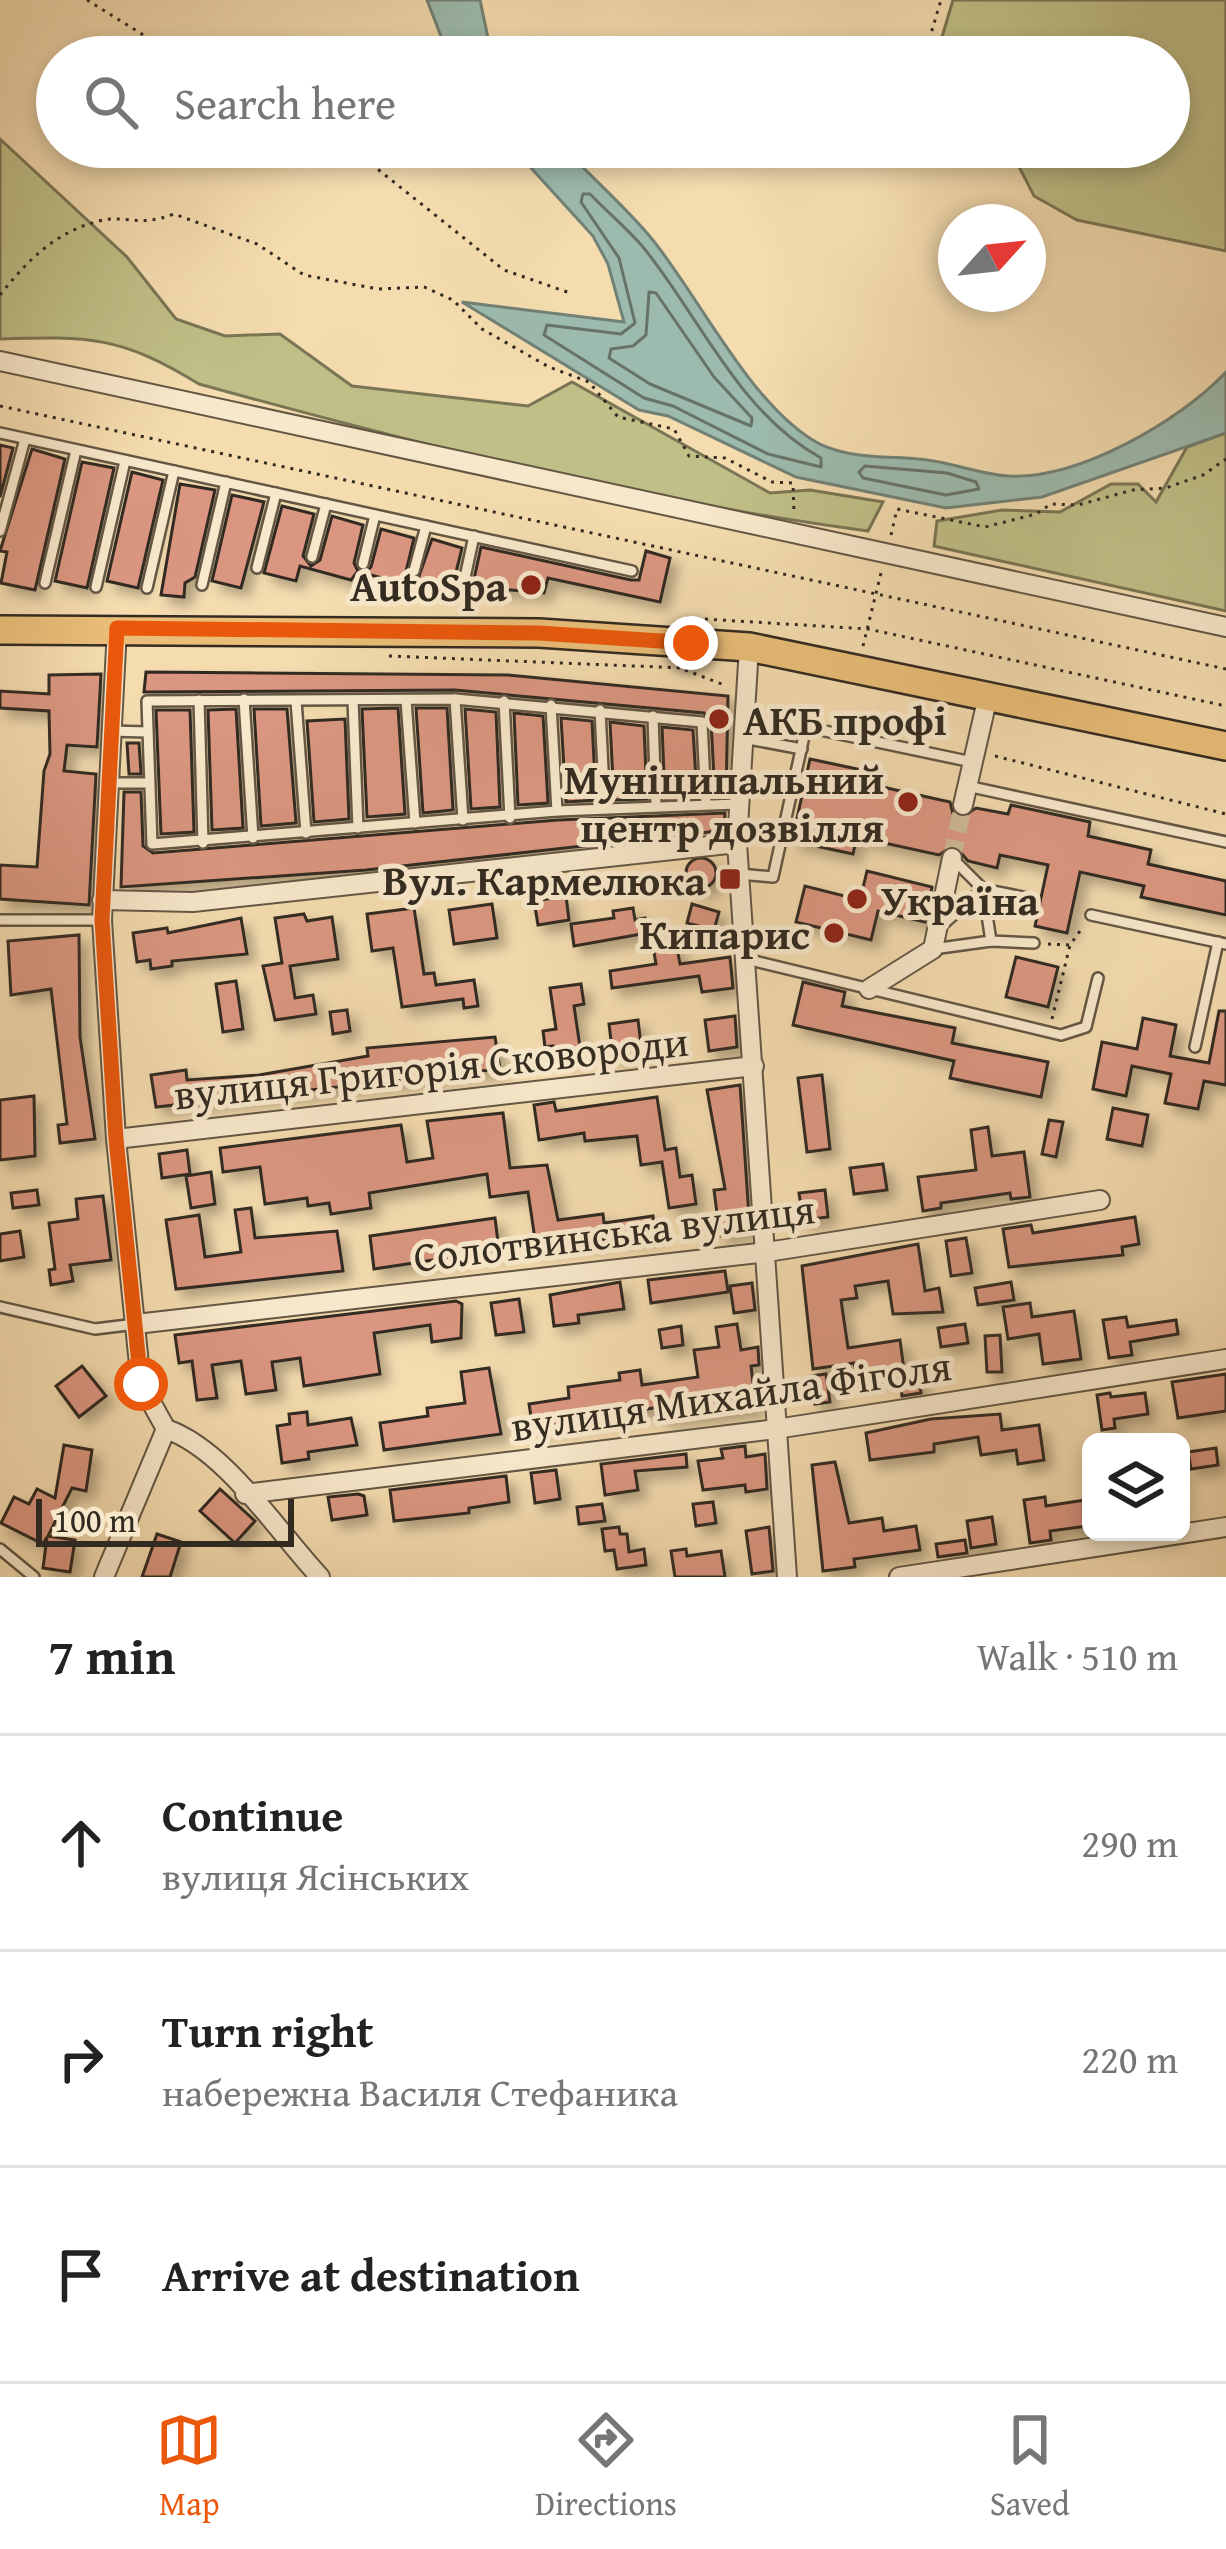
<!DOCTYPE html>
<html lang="en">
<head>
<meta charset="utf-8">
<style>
	body { margin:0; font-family:"Gentium Book Plus",serif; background:#f6f6f6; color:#222 }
	.controls { position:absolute; right:36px; bottom:36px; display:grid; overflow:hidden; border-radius:18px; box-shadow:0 6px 18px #0003 }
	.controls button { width:108px; height:108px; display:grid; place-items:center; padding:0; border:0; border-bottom:3px solid #e0e0e0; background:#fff; color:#222; font:60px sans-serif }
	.compass { position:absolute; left:938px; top:204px; width:108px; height:108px; border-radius:50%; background:#fff; box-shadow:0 6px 18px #0003; rotate:63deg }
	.scale { position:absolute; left:36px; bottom:30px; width:258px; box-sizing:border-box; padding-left:12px; border:6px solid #332b21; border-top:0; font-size:33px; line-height:42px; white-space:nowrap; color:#332b21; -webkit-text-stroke:9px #f8e8cb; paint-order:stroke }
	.stop { position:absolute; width:36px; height:36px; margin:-27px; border:9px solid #ea580c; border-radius:50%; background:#fff }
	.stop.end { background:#ea580c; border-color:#fff; box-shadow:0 3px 12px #0008 }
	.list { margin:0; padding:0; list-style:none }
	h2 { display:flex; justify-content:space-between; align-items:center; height:156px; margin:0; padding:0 48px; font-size:51px }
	h2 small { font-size:39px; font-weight:400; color:#767676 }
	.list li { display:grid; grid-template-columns:78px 1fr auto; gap:36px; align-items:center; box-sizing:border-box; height:216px; padding:0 48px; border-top:3px solid #e0e0e0 }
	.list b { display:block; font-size:45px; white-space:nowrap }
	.list p { margin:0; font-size:39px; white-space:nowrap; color:#767676 }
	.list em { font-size:39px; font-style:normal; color:#767676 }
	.icon { flex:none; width:66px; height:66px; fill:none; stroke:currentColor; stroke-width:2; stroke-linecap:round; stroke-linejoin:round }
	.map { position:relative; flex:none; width:1226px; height:1577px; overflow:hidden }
	.search { position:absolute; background:#fff; box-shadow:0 6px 18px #0003; left:36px; right:36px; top:36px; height:132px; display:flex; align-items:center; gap:30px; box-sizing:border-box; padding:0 42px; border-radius:66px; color:#767676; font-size:45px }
	.sheet { height:804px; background:#fff }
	nav { display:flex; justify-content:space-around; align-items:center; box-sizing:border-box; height:168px; border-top:3px solid #e0e0e0; background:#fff; font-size:33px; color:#767676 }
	nav a { display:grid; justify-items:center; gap:6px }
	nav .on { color:#ea580c }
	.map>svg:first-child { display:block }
	.green { fill:#c0bf87; stroke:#7a7554; stroke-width:3 }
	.water { fill:#9cbbae; stroke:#728176; stroke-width:3 }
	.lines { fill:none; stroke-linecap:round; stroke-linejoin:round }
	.shore { stroke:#687368; stroke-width:3 }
	.building { fill:#da9680; stroke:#332b21; stroke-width:3; filter:url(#shadow) }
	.minor-tunnel { stroke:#cdb993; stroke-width:18; stroke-dasharray:18 9; stroke-linecap:butt }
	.service-casing { stroke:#635744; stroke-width:14 }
	.minor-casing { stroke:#635744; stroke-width:22 }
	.primary-casing { stroke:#332b21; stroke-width:32 }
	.path { stroke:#332b21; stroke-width:3; stroke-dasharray:3 6; stroke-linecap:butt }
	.service { stroke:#f8e8cb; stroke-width:9 }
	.minor { stroke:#f8e8cb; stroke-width:18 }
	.primary { stroke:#eabe78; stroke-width:27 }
	.route { stroke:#ea580c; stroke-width:15 }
	.poi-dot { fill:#8f2418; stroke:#f8e8cb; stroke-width:4.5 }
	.labels { text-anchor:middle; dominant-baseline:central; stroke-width:10; stroke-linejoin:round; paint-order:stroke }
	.poi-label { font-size:42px; font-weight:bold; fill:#332b21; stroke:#f8e8cb; text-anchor:end }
	.street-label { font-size:42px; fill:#332b21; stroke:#f8e8cb }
</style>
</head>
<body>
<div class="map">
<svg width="1226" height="1577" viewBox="0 0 1226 1577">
	<defs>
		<filter id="shadow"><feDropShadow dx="8" dy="8" stdDeviation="6" flood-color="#0004"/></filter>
	</defs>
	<rect width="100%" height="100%" fill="#f4dcaf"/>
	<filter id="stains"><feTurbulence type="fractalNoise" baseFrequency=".00167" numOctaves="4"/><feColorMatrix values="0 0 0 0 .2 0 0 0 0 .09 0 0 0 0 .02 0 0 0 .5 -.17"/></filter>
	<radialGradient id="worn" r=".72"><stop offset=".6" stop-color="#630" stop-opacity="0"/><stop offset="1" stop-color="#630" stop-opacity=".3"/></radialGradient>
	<g class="green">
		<path d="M953,0H1226V251L1077,220L1034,196L1009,147H1169V57H936Z"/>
		<path d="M0,139L127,257L176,319L225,336L280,334L352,386L528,406L572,382L770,493L810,490L883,502L868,531C641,501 420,445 199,384C121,336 89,336 0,339Z"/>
		<path d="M1226,433V611L934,546L937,521L1002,510L1060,512L1111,484H1138L1156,502L1187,447Z"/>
	</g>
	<g class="water">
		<path d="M427,0H480L492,57H449Z"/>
		<path d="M512,147H563C592,178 626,207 652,239C699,297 748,399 811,439C841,459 884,456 918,459C949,461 977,474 1008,476C1078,480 1180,421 1226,372V433L1042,497L946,508L796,477L668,416L639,410L462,302L624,322L608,264L593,236Z"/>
	</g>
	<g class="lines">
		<g class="shore">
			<path d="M583,194H590C607,212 627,228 643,247C700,317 739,413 821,458V467L768,454L673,406L644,398L544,335L547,325L621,334L635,323L619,258L581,202Z"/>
			<path d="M649,292L656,293L714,377L752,418L751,426L650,384L609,358L611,349L633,346L646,335Z"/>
			<path d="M865,466L947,473L976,482L979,489L946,495L863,478L859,472Z"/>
		</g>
	</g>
	<g class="building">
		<path d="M0,445L13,448L0,497Z"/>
		<path d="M32,449L65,459L35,590L1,583L7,552L0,551Z"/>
		<path d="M82,462L114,468L87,588L55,581Z"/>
		<path d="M132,472L163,480L138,588L107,581Z"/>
		<path d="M180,484L215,490L195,577L185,583L184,597L161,595Z"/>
		<path d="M232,495L264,502L241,588L212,581Z"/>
		<path d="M282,506L314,514L303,556L311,566L320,560L332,516L363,525L354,563L358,571L351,580L300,566L296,581L264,573Z"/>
		<path d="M381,529L414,538L403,584L364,573L371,567Z"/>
		<path d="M432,539L462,548L452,588L418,579Z"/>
		<path d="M481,547L631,580H639L646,551L670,558L660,602L548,578L544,593L489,588L488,583L474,579Z"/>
		<path d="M146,672L508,675L728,696L726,795L715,796L711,722L704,713L455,690L144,692Z"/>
		<path d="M101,674L97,747L67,745L64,771L96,774L89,905L0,899V865L37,867L44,771L50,754L49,711L0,708V691L49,694V675Z"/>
		<path d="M398,708L405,814L367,817L362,709Z"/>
		<path d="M416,708H447L453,810L423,813Z"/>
		<path d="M236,709L243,828L212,830L208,710Z"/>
		<path d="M254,709H287L296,823L261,826Z"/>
		<path d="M465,709L496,712L500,807L471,809Z"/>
		<path d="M156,710H190L194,832L161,834Z"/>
		<path d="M514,713L543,716L548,803L518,805Z"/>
		<path d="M561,718L592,721L596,800L566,802Z"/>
		<path d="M345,719L349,819L314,822L307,721Z"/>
		<path d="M610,722L644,726L647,799L614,800Z"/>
		<path d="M662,727L693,730L697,797L665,798Z"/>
		<path d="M127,743H139L141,774H129Z"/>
		<path d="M810,759L871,772L869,784L950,802L953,814L961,818L976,808L1008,814L1011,805L1090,822L1088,836L1151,850L1148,864L1226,881V915L1141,897L1144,886L1080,872L1067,933L1035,926L1048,865L1000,855L997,868L968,861L954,845L939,855L857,837L853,854L792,841Z"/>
		<path d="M124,792H141L143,846L153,853L558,820L725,813L724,830L701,833L366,870L121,887Z"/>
		<circle cx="701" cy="873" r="15"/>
		<path d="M867,871L932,887L925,922L878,911L871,940L796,922L805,886L860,900Z"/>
		<path d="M566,896L569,920L538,925L534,901Z"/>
		<path d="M492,904L497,938L454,944L449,910Z"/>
		<path d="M692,904L719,912L714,930L687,923Z"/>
		<path d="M414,908L424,974L434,973L436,985L474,980L478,1006L464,1008L463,999L402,1007L393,948L372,951L367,914Z"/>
		<path d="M633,908L635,920L645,918L647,933L574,946L571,924L614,918L613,911Z"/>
		<path d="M304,914L307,921L332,917L338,959L290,966L295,998L313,995L316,1014L275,1020L263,966L282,963L275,918Z"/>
		<path d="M241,918L247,954L172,961V966L151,969L150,960L137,962L133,933L167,928L168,933Z"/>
		<path d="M79,935L80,1037L95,1139L60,1143L58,1125L67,1124L51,989L11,995L8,941Z"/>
		<path d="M676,943L680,964L730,957L733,988L702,992L699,976L612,988L610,971L656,964L653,946Z"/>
		<path d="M1016,957L1058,967L1048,1007L1006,997Z"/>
		<path d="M236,981L243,1029L223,1032L216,984Z"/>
		<path d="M803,982L845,992L842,1006L955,1028L952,1043L1048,1062L1041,1097L950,1078L954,1061L793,1025Z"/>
		<path d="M581,984L584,1004L574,1006L581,1054L555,1058L553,1046L545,1047L543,1031L556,1029L550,988Z"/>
		<path d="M347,1010L350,1031L333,1034L330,1012Z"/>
		<path d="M1219,1011H1226V1085L1204,1081L1198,1109L1165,1103L1171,1074L1132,1066L1126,1096L1093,1089L1102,1042L1137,1049L1143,1018L1176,1025L1170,1056L1209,1063Z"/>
		<path d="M735,1016L737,1047L709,1051L705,1020Z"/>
		<path d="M638,1020L642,1053L613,1057L609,1024Z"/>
		<path d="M495,1037L500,1069L156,1107L151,1075L186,1070L187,1080L259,1075L368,1056L367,1048Z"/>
		<path d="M822,1075L830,1149L807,1152L798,1078Z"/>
		<path d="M740,1085L750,1231L720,1236L714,1190L725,1189L707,1090Z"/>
		<path d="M34,1096L35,1156L0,1160V1100Z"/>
		<path d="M657,1097L665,1150L676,1148L680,1177L692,1175L696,1204L669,1208L662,1162L641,1165L637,1136L585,1141L584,1133L539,1140L534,1105L554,1102L556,1111Z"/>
		<path d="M1113,1108L1148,1115L1142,1146L1107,1139Z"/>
		<path d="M503,1113L510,1168L547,1165L558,1220L603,1214L604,1223L653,1216L655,1234L536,1246L528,1192L490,1197L487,1174L369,1193L371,1208L331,1214L329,1203L308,1206L307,1198L265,1204L260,1167L223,1172L220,1148L401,1125L407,1162L433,1158L427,1121Z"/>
		<path d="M1049,1120L1063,1122L1056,1157L1042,1154Z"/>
		<path d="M988,1127L992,1156L1024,1152L1030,1197L1011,1199L1010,1193L941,1203V1208L923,1211L918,1177L976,1170L971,1130Z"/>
		<path d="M187,1150L190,1174L162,1178L159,1154Z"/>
		<path d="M883,1164L887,1190L854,1194L850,1168Z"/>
		<path d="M211,1172L215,1204L191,1208L186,1176Z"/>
		<path d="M37,1190L39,1205L13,1208L11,1193Z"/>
		<path d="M825,1190L828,1217L803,1220L799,1193Z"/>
		<path d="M103,1196L111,1260L70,1265L73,1281L51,1285L49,1270L55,1269L49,1223L78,1219L76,1199Z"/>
		<path d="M251,1208L255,1238L337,1231L343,1271L176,1289L166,1220L199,1215L205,1257L241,1252L235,1210Z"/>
		<path d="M1135,1217L1139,1244L1122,1247L1123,1255L1009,1267L1003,1229L1031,1225L1033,1233Z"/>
		<path d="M495,1218L499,1250L374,1269L370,1236Z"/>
		<path d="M20,1231L24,1257L0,1261V1234Z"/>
		<path d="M966,1238L972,1273L951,1276L946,1241Z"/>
		<path d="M918,1244L925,1291L939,1288L943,1312L893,1314L888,1281L855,1286L857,1298L841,1300L848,1348L900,1340L904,1370L857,1377L854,1363L813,1369L802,1266Z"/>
		<path d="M725,1271L728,1292L651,1303L648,1280Z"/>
		<path d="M620,1282L624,1309L578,1315L579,1323L554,1326L550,1295Z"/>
		<path d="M1011,1282L1014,1300L978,1305L975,1288Z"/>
		<path d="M752,1283L755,1310L734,1313L730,1286Z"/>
		<path d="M519,1299L524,1332L496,1335L491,1303Z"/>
		<path d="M456,1301L462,1304L461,1338L432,1342L430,1325L374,1333L380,1374L304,1386L300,1358L272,1362L276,1390L246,1394L241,1361L212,1365L217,1398L197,1400L192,1361L179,1363L175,1335Z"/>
		<path d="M1030,1303L1032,1317L1074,1311L1081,1359L1043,1364L1039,1334L1008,1339L1003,1307Z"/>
		<path d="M1126,1317L1128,1327L1176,1320L1178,1334L1130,1342L1132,1355L1109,1358L1103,1320Z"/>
		<path d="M737,1324L741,1350L758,1347L759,1365L751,1366L756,1408L661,1418L659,1407L533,1429L529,1404L569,1398L568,1387L620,1380L619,1373L640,1370L642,1385L698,1377L694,1350L719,1347L716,1327Z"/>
		<path d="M965,1324L968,1343L941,1347L938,1328Z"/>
		<path d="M681,1326L683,1345L662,1348L659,1330Z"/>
		<path d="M1000,1335L1002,1372H987L985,1336Z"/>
		<path d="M82,1366L106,1396L79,1417L56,1386Z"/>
		<path d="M489,1368L501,1434L384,1450L380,1423L428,1416L427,1408L465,1403L461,1372Z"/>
		<path d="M918,1372L921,1393L902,1396L899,1375Z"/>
		<path d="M826,1374L830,1402L815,1404L811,1376Z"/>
		<path d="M1226,1374V1411L1178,1418L1172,1382Z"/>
		<path d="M1110,1393L1111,1397L1145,1393L1148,1414L1114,1419L1115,1428L1102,1430L1097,1395Z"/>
		<path d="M307,1412L308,1425L351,1418L357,1445L308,1452L309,1459L282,1463L277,1426L290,1424L289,1414Z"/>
		<path d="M1000,1414L1002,1430L1039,1425L1044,1460L1018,1464L1016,1450L981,1455L978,1437L934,1444V1452L870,1460L866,1433L931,1419Z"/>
		<path d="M64,1445L92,1450L86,1491L72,1488L48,1536L75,1540L70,1572L43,1568L47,1537L43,1544L1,1523L14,1497L29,1504L37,1489L55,1498Z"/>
		<path d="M745,1446L746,1457L765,1454L767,1489L746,1492L745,1485L703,1490L698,1461L723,1458L721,1449Z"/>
		<path d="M1216,1448L1218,1465L1191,1469L1188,1452Z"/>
		<path d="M686,1454L687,1467L635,1471L638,1490L605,1495L601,1464Z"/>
		<path d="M835,1462L849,1523L882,1518L884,1531L916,1526L920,1550L854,1559L855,1567L823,1571L812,1465Z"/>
		<path d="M556,1470L560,1499L535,1503L531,1473Z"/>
		<path d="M506,1476L509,1502L469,1508V1513L394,1521L390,1490Z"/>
		<path d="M220,1489L255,1521L235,1543L200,1511Z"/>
		<path d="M358,1494L364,1496L367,1515L332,1520L328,1497Z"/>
		<path d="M1045,1497L1046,1506L1085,1500L1088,1526L1050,1531L1051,1540L1030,1543L1024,1500Z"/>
		<path d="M713,1502L716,1523L696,1526L693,1504Z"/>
		<path d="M602,1504L605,1521L579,1524L577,1507Z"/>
		<path d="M992,1517L996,1544L971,1548L967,1521Z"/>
		<path d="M619,1527L620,1534H627L629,1552L644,1549L646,1565L617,1569L614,1550L605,1551L602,1529Z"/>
		<path d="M769,1527L773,1571L752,1574L746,1531Z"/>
		<path d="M157,1534L181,1542L170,1577H142Z"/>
		<path d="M965,1540L967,1553L938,1557L936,1544Z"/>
		<path d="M686,1549L687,1556L721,1551L725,1577H675L671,1551Z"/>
	</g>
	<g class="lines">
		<path class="minor-tunnel" d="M952,858L963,805"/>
		<defs>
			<g id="service">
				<path d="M0,433L632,571"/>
				<path d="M0,531L25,439"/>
				<path d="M312,557L326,504"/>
				<path d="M363,564L375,515"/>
				<path d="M257,568L276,493"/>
				<path d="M414,571L426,526"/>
				<path d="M464,582L474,536"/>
				<path d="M45,583L76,450"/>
				<path d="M202,585L226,482"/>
				<path d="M96,587L125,461"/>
				<path d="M147,588L174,471"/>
				<path d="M244,699L253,838"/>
				<path d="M455,699L463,820"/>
				<path d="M199,700L203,843"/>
				<path d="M353,700L358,828"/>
				<path d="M406,700L415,823"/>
				<path d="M296,701L306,833"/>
				<path d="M504,701L510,818"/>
				<path d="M551,705L557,811"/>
				<path d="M600,710L605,809"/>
				<path d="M653,716L656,806"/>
				<path d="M111,731L147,732"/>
				<path d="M743,738L802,749"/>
				<path d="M108,783H148"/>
				<path d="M967,786L1226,842"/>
				<path d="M706,804L702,722L455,699L147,701L152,844L557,811L737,804"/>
				<path d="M952,858L983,889L991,941"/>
				<path d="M739,874L773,877L806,727L972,762"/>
				<path d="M1091,915L1226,944"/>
				<path d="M0,920H102"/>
				<path d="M941,926L983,889L1028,898"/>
				<path d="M933,949L991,941L1034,943"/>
				<path d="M746,959L1061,1035L1086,1027L1098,978"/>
				<path d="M1195,1047L1218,942"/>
				<path d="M0,1307L95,1329L136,1324"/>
				<path d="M0,1549L34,1577"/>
			</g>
			<g id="minor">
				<path d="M0,361L1226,627"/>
				<path d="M117,628L102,920L116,1139L141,1384L166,1429C225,1449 277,1531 320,1577"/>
				<path d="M749,647L737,843L787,1577"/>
				<path d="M963,805L988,696"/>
				<path d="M102,900L193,902L737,843"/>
				<path d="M869,989L933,949L952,858"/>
				<path d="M116,1139L754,1066"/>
				<path d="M136,1324L767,1252L1100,1200"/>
				<path d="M245,1494L776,1429L1226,1359"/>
				<path d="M104,1577L166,1429"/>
				<path d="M899,1577L1226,1527"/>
			</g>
			<path id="primary" d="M0,630L539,633L749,647L1226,746"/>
		</defs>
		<use href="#service" class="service-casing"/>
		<use href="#minor" class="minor-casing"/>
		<use href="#primary" class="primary-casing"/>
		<g class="path">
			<path d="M87,0L179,57"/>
			<path d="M924,57L941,0"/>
			<path d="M350,147L504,270L570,293"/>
			<path d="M786,166L792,147"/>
			<path d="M0,295C27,261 55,232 99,221C125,214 138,228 174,214L257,244L304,275L378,289L424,287L453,300L482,329L549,367L589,382L618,417L674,429L689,456L725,458L772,482L793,483L794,514"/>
			<path d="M0,406L1226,669"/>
			<path d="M891,535L897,509L985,527L1036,514L1051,504L1078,505L1133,490L1166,488L1203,475L1226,459"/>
			<path d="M687,618L868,629L1226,706"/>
			<path d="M863,646L882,569"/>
			<path d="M389,656L684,668"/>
			<path d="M685,670L727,686"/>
			<path d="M995,756L1226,814"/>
			<path d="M1048,944L1070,945L1083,927"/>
			<path d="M1052,1019L1070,945"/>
		</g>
		<use href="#service" class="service"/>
		<use href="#minor" class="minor"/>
		<use href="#primary" class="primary"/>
	</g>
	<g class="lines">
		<path class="route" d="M141,1384L116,1139L102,920L117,628L539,633L691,643"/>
	</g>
	<g class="poi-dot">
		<circle cx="531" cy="585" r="12"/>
		<circle cx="719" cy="719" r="12"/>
		<circle cx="908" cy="802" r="12"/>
		<rect x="718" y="867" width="24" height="24" rx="6"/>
		<circle cx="857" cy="899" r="12"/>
		<circle cx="834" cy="933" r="12"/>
	</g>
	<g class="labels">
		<g class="poi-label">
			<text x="507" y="585">AutoSpa</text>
			<text x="743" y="719" text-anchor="start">АКБ профі</text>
			<text x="884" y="778">Муніципальний<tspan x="884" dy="48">центр дозвілля</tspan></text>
			<text x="706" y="879">Вул. Кармелюка</text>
			<text x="881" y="899" text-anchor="start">Україна</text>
			<text x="810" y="933">Кипарис</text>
		</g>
		<g class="street-label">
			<text transform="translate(431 1067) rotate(-6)">вулиця Григорія Сковороди</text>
			<text transform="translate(614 1232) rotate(-7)">Солотвинська вулиця</text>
			<text transform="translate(731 1395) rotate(-8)">вулиця Михайла Фіголя</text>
		</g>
	</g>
	<rect width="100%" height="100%" filter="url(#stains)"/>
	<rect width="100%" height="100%" fill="url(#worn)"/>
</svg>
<div class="controls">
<button><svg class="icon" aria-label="layers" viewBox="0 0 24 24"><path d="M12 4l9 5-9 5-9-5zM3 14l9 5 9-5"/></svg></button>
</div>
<svg class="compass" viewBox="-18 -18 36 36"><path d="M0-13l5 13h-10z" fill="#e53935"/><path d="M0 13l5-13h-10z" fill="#767676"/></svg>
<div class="scale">100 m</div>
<div class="stop" style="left:141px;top:1384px"></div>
<div class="stop end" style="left:691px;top:643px"></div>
<div class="search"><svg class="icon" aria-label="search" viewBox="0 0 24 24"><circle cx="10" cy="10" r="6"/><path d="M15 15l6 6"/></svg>Search here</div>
</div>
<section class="sheet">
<h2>7 min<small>Walk · 510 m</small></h2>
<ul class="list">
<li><svg class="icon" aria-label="ahead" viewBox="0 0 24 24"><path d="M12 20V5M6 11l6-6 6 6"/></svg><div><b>Continue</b><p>вулиця Ясінських</p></div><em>290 m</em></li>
<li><svg class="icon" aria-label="right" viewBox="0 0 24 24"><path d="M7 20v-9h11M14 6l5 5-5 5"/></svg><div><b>Turn right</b><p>набережна Василя Стефаника</p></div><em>220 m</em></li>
<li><svg class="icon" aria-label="arrive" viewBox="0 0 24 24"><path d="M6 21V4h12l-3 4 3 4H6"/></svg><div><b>Arrive at destination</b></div></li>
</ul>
</section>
<nav>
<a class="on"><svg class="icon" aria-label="map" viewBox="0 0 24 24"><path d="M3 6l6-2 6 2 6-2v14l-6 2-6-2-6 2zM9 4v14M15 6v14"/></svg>Map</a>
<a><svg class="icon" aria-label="directions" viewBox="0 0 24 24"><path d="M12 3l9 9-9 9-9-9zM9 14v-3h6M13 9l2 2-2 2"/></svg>Directions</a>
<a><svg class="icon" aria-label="saved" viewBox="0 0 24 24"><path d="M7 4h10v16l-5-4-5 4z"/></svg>Saved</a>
</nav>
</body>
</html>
